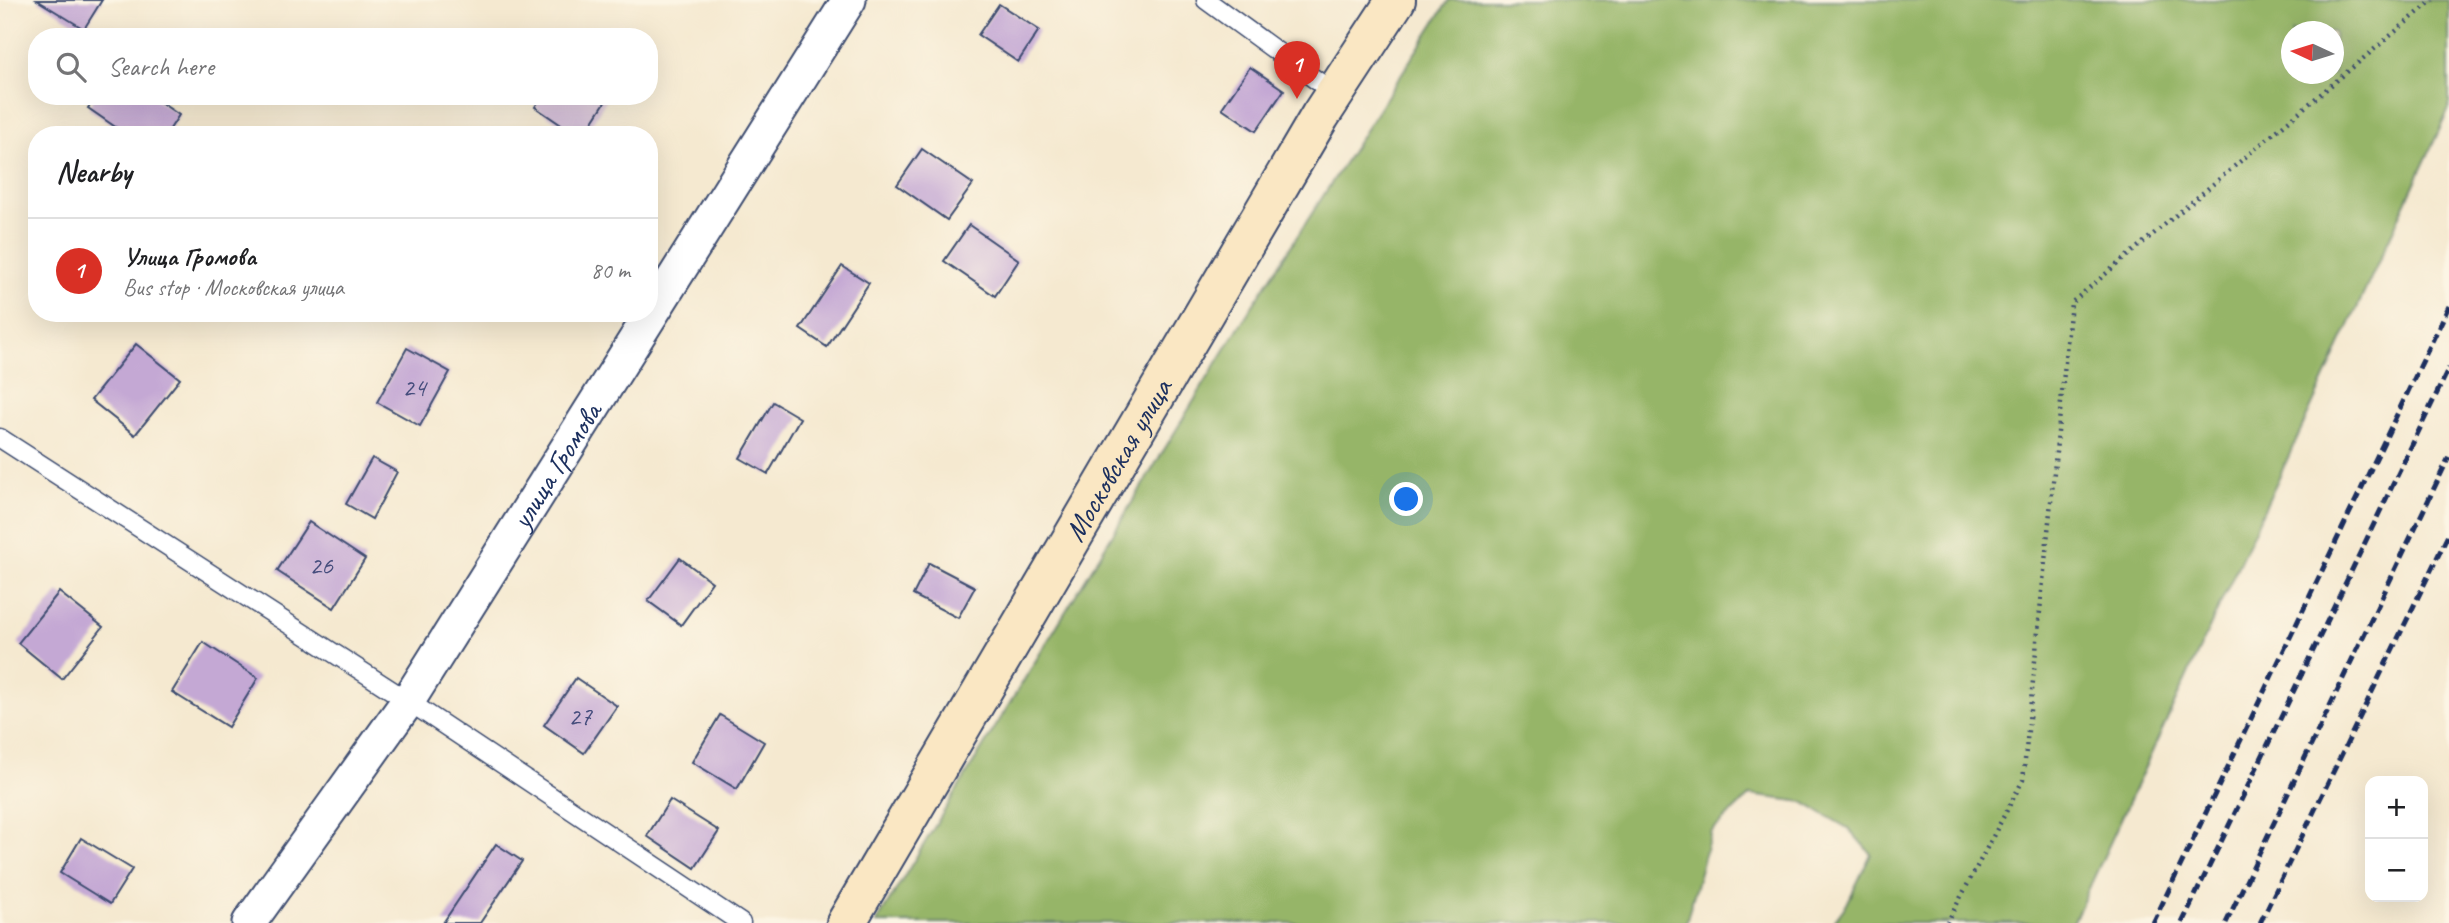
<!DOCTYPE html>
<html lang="en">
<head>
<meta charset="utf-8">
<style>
	body { margin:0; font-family:Caveat,sans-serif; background:#f6f6f6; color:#202124 }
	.controls { position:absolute; right:21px; bottom:21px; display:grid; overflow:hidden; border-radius:14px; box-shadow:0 7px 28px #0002 }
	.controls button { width:63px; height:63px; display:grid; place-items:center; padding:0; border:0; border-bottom:2px solid #e0e0e0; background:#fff; color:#202124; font:35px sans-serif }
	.compass { position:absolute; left:2281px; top:21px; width:63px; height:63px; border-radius:50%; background:#fff; box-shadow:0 7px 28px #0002; rotate:274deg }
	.you { position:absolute; left:1407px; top:500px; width:24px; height:24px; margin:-18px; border:5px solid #fff; border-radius:50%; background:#1a73e8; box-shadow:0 0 0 10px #1a73e833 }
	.badge { display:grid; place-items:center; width:46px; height:46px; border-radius:50%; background:#d93025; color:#fff; font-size:23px; font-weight:700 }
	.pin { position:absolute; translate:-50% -58px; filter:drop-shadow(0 2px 4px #0008) }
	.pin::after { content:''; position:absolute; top:37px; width:24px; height:21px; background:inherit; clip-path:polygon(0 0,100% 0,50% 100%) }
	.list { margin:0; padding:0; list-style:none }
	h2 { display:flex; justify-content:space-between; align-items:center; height:91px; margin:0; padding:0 28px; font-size:30px }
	h2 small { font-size:23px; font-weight:400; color:#757577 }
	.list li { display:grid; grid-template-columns:46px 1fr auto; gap:21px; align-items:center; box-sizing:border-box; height:105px; padding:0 28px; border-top:2px solid #e0e0e0 }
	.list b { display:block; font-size:26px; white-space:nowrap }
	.list p { margin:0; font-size:23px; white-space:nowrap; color:#757577 }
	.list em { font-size:23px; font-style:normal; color:#757577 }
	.icon { flex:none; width:38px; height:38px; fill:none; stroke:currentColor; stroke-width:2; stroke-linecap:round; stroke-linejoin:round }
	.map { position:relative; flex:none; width:2449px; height:923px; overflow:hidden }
	.search { position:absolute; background:#fff; box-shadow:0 7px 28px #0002; left:28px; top:28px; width:630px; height:77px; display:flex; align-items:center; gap:18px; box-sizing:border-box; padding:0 24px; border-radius:28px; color:#757577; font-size:26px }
	.panel { position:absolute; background:#fff; box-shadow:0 7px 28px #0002; left:28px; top:126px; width:630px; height:196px; border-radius:28px }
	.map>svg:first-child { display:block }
	.forest { fill:#96b568; stroke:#587263; stroke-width:2; fill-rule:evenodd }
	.building { fill:#c4a8d4 }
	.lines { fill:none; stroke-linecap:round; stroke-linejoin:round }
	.lane-casing { stroke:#3c4b6f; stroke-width:21 }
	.street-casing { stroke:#3c4b6f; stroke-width:37 }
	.secondary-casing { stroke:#3c4b6f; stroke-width:42 }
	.path { stroke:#3c4b6f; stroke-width:4.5; stroke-dasharray:2 5; stroke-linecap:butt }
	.lane { stroke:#fff; stroke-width:18 }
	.street { stroke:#fff; stroke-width:33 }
	.secondary { stroke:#fae7c3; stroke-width:38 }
	.rail { stroke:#1b2f5e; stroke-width:5; stroke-dasharray:10 5; stroke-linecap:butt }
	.labels { text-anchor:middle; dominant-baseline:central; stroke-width:7; stroke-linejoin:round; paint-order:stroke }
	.number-label { font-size:26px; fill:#454d7c }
	.street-label { font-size:30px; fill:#1b2f5e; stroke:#fcf5e5 }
</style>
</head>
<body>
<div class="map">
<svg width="2449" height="923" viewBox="0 0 2449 923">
	<rect width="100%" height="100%" fill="#fcf5e5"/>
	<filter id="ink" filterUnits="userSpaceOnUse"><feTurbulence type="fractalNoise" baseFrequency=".0143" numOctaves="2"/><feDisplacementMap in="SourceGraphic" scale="14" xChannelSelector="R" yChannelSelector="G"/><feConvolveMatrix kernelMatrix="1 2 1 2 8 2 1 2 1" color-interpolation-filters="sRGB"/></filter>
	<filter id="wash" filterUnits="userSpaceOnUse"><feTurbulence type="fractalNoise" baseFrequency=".00686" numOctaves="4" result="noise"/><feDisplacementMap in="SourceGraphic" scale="28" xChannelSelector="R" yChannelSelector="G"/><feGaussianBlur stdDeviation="1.57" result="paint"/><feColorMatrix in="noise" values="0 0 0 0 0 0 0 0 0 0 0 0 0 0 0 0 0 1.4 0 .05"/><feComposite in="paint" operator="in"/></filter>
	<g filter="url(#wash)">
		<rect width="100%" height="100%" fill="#f5e9d0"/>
		<path class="forest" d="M1449,0H2449V109L2073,923H1833L1847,904L1871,854L1849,829L1803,802L1750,795L1711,832L1686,923H876L1237,330ZM2292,32H2334V74H2292Z"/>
		<g id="blocks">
			<g class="building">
				<path d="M37,0H102L84,29Z"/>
				<path d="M999,4L1039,30L1018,62L978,35Z"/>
				<path d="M1250,67L1284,90L1256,131L1222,108Z"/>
				<path d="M96,96H151L179,115L166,135H127L88,108Z"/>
				<path d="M542,96H609L584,135H576L535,107Z"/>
				<path d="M922,149L973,184L947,220L897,185Z"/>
				<path d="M969,225L1019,260L995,296L944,261Z"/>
				<path d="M842,266L869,283L827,347L800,329Z"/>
				<path d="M136,344L180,379L135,435L91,400Z"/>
				<path d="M407,348L450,372L420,426L377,402Z"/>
				<path d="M773,402L800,418L768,474L740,458Z"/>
				<path d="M372,458L397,472L372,519L346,504Z"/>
				<path d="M309,522L365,559L334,608L277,571Z"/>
				<path d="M680,558L712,582L681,625L648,601Z"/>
				<path d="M929,563L975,587L958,618L913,595Z"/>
				<path d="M59,592L103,627L62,679L18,643Z"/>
				<path d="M203,642L258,678L228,727L172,692Z"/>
				<path d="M576,678L617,706L584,753L544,725Z"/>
				<path d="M720,715L764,742L737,789L692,762Z"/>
				<path d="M670,800L719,831L695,868L647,836Z"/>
				<path d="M81,838L132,869L110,904L60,873Z"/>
				<path d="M496,844L522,861L480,923H443Z"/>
			</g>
		</g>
	</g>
	<g filter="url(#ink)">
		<use href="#blocks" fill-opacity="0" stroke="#3c4b6f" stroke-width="2"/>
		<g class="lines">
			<defs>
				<g id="lane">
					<path d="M1206,0L1334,93"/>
					<path d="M0,438L408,701L741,923"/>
				</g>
				<g id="street">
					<path id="s1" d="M249,923L408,701L849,0"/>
				</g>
				<g id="secondary">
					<path id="s2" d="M846,923L1320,116L1396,0"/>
				</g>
			</defs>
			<use href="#lane" class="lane-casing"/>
			<use href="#street" class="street-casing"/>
			<use href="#secondary" class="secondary-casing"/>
			<path class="path" d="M1947,923L2023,780L2071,303L2433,0"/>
			<use href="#lane" class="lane"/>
			<use href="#street" class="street"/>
			<use href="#secondary" class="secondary"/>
			<g class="rail">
				<path d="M2153,923L2449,306"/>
				<path d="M2182,923L2449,368"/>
				<path d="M2226,923L2449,457"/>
				<path d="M2260,923L2449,533"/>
			</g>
		</g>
	</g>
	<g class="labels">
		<g class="number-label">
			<text x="414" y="387">24</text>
			<text x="321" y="565">26</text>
			<text x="580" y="716">27</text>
		</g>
		<g class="street-label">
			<text stroke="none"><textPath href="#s2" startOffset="537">Московская улица</textPath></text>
			<text stroke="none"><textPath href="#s1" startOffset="551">улица Громова</textPath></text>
		</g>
	</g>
</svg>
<div class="controls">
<button>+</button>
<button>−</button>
</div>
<svg class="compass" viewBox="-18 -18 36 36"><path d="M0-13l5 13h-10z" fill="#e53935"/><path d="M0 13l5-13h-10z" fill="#757577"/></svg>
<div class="you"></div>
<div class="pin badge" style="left:1297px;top:99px">1</div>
<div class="search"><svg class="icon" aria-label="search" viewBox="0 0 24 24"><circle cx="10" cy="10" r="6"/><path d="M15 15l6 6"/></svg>Search here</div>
<section class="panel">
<h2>Nearby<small></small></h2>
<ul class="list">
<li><span class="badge">1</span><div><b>Улица Громова</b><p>Bus stop · Московская улица</p></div><em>80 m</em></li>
</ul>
</section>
</div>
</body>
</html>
